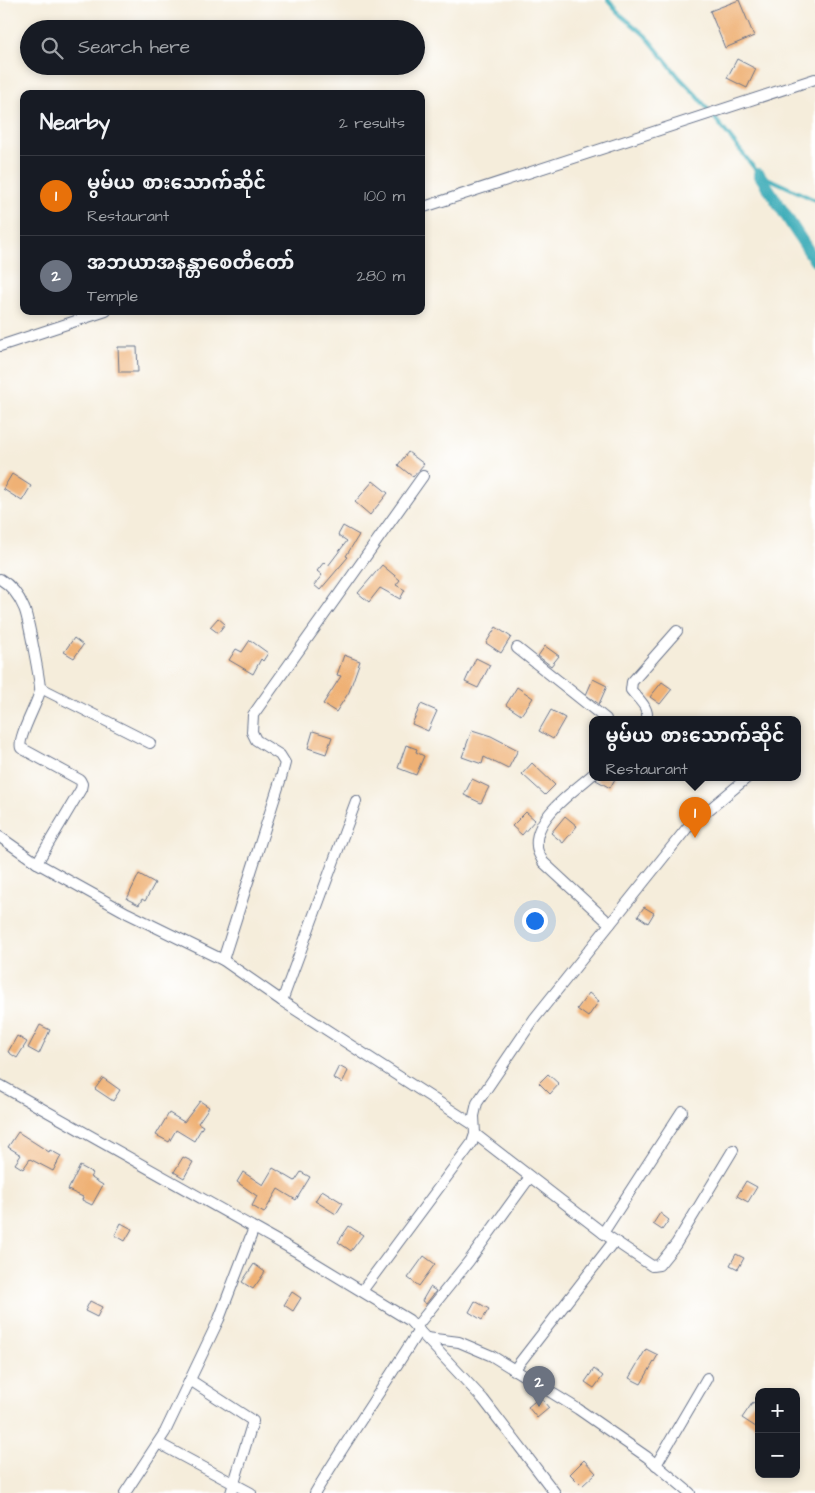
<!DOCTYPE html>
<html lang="en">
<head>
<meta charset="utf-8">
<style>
	body { margin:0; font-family:"Architects Daughter","Noto Sans Myanmar",sans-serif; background:#20242c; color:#f1f3f6 }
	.controls { position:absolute; right:15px; bottom:15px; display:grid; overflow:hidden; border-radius:10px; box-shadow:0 2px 8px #0003 }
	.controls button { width:45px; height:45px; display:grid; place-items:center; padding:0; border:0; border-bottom:1px solid #363941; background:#171b24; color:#f1f3f6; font:25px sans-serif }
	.you { position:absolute; left:534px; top:920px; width:18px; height:18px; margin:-12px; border:4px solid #fff; border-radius:50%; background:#1a73e8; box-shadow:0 0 0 8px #1a73e833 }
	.badge { display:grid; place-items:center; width:32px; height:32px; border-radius:50%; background:#c8321e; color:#fff; font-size:16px; font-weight:700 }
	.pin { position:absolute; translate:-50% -41px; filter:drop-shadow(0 1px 2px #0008) }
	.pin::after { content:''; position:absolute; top:26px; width:18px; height:15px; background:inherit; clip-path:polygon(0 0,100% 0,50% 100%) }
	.popup { position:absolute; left:589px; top:716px; width:212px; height:65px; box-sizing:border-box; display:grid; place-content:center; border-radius:10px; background:#171b24; filter:drop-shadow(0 1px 4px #0005); font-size:16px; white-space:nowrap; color:#9ea1a6 }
	.popup b { font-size:19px; color:#f1f3f6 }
	.popup::after { content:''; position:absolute; left:50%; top:100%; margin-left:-10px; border:10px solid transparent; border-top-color:#171b24 }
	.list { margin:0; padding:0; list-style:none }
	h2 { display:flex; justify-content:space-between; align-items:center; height:65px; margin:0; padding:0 20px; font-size:21px }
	h2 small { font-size:16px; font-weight:400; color:#9ea1a6 }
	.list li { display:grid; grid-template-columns:32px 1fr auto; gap:15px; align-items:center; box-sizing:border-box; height:80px; padding:0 20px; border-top:1px solid #363941 }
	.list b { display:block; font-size:19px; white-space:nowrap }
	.list p { margin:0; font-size:16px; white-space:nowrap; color:#9ea1a6 }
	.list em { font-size:16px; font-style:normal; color:#9ea1a6 }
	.icon { flex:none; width:28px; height:28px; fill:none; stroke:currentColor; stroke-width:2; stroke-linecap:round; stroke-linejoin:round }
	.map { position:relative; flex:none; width:815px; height:1493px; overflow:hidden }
	.search { position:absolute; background:#171b24; box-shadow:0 2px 8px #0003; left:20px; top:20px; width:405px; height:55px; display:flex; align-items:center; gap:12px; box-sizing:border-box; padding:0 18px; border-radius:28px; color:#9ea1a6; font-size:19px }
	.panel { position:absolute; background:#171b24; box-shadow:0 2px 8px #0003; left:20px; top:90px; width:405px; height:225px; border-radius:10px }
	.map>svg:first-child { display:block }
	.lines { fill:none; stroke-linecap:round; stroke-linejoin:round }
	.stream { stroke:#3babb7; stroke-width:4 }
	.canal { stroke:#3babb7; stroke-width:12 }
	.building { fill:#efb174 }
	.minor-casing { stroke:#67728a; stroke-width:12 }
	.minor { stroke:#fff; stroke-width:10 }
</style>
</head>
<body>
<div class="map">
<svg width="815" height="1493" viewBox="0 0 815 1493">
	<rect width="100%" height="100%" fill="#fff"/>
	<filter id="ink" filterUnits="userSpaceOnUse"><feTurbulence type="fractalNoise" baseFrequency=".02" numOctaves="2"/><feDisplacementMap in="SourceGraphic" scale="10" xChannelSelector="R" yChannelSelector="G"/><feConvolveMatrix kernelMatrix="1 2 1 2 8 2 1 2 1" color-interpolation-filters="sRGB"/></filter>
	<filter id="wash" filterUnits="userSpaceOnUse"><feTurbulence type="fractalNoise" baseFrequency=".0096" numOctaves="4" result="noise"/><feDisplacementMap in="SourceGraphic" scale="20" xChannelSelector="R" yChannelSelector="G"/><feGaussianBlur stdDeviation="1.12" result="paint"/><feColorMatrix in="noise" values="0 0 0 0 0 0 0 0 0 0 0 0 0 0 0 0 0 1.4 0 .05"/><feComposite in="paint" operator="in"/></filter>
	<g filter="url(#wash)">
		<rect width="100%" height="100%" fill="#f5eddb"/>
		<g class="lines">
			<path class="stream" d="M608,0L620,14L646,36L679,77L698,97L759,174L815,200"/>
			<path class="canal" d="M759,174L815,261"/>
		</g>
		<g id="blocks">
			<g class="building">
				<path d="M739,0L754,36L725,48L710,11Z"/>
				<path d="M737,59L756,69L747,88L727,78Z"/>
				<path d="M118,347H137L138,372H119Z"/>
				<path d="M408,452L424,464L413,477L398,465Z"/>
				<path d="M12,474L31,486L22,501L3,489Z"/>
				<path d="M373,481L388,493L370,515L355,502Z"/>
				<path d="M343,526L359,535L346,556L348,557L320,590L314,585L322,575L317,571L324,562L328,566L347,541L338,535Z"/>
				<path d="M382,565L400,580L396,585L405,590L400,599L380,588L369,602L358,593Z"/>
				<path d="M218,618L225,624L218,633L210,627Z"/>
				<path d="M496,627L511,637L501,653L486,643Z"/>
				<path d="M74,638L83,645L74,658L64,652Z"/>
				<path d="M250,640L268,653L263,661L261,659L253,674L229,660L236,649L242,652Z"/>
				<path d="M545,646L559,656L551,666L538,656Z"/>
				<path d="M344,655L360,661L349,692L336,712L323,704L341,676L337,675Z"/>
				<path d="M476,658L490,665L478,688L465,682Z"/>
				<path d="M593,679L607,686L599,704L586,695Z"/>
				<path d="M662,682L672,689L660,704L650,697Z"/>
				<path d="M517,687L533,698L521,715L506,705Z"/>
				<path d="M421,704L437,711L428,731L412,724Z"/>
				<path d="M551,710L565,718L553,739L539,731Z"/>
				<path d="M472,730L491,736L518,750L508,769L484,757L482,764L462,757Z"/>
				<path d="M313,731L332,737L326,754L308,748Z"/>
				<path d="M406,745L417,749L416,752L424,756L416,775L398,768Z"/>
				<path d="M532,763L555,785L545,795L522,774Z"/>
				<path d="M599,777H616L610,788L596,780Z"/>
				<path d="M472,779L489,787L481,803L464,795Z"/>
				<path d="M526,812L535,820L522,835L512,826Z"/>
				<path d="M565,816L577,826L563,843L551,833Z"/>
				<path d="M139,874L155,883L145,901L142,899L139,905L127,899Z"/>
				<path d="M644,907L654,913L648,923L638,916Z"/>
				<path d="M589,993L599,1001L588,1017L577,1009Z"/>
				<path d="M40,1025L50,1030L39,1054L28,1048Z"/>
				<path d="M17,1036L27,1042L17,1058L8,1052Z"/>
				<path d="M339,1066L348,1071L342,1083L333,1078Z"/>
				<path d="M548,1074L559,1084L550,1094L539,1083Z"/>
				<path d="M103,1078L120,1090L113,1101L95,1089Z"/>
				<path d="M200,1101L209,1107L198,1123L203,1126L194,1141L176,1130L169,1142L156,1135L169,1113L184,1122Z"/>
				<path d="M18,1132L49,1152L50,1150L61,1156L53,1171L30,1159L23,1169L15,1164L21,1155L8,1147Z"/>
				<path d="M183,1157L193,1162L184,1178L174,1172Z"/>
				<path d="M80,1166L93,1173L90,1177L103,1185L92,1205L82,1200L83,1197L68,1190Z"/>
				<path d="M273,1168L295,1181L301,1172L310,1177L296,1200L278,1189L264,1213L252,1206L257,1196L237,1182L243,1172L263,1185Z"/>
				<path d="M746,1181L757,1187L748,1202L737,1196Z"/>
				<path d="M322,1190L343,1203L336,1214L315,1201Z"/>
				<path d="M660,1213L669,1220L662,1230L653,1224Z"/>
				<path d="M121,1223L132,1229L125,1241L115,1235Z"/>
				<path d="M349,1226L363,1235L351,1251L338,1242Z"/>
				<path d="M736,1254L744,1258L738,1269L730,1265Z"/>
				<path d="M424,1256L435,1264L419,1286L408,1278Z"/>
				<path d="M254,1264L265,1272L253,1289L242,1282Z"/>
				<path d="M430,1287L436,1291L426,1304L422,1301Z"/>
				<path d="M292,1292L301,1298L293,1311L284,1305Z"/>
				<path d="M90,1301L102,1307L97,1317L85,1311Z"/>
				<path d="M475,1301L489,1309L482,1320L469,1312Z"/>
				<path d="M646,1349L658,1355L641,1384L629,1378Z"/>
				<path d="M594,1369L603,1376L594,1388L585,1382Z"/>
				<path d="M540,1397L549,1408L537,1418L528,1407Z"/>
				<path d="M753,1402L759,1406V1429L742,1418Z"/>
				<path d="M584,1460L596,1473L582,1486L570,1474Z"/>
			</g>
		</g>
	</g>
	<g filter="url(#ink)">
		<use href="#blocks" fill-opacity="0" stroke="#67728a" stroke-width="1"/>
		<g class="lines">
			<defs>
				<g id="minor">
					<path d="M421,208L815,79"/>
					<path d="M0,346L106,311"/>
					<path d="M0,579C12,586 19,596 24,608C28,616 41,685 40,691C37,705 17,738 21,748L80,780L82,784L81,789L37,863"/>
					<path d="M517,648L606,719"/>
					<path d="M41,688L150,743"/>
					<path d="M647,719C649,707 638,699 631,690L632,682L677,631"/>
					<path d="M592,775C573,792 533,818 537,847C537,852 541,857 543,862L610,924"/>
					<path d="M0,837L37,863L127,913L223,960L282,1001L474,1125"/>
					<path d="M223,960L281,778L285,763L280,755L256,740L252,732L253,715L423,476"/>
					<path d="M282,1001L356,801"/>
					<path d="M0,1085L297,1252L409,1320L483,1399L555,1493"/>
					<path d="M475,1134L603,1233L652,1266L659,1265L676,1244L733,1150"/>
					<path d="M603,1233L682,1111"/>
					<path d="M362,1291L472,1143L475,1134L474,1116L477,1103L534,1019L687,828L748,777"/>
					<path d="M416,1327L469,1261L530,1177"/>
					<path d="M427,1338L459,1342L492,1356L578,1409L647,1457L690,1493"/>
					<path d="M514,1370L614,1241"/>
					<path d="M190,1380L253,1421L231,1493"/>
					<path d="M158,1443L251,1493"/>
					<path d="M656,1465L707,1378"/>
					<path d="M125,1493L165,1432L219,1319L254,1228"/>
					<path d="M315,1493C348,1438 385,1385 419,1330"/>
				</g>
			</defs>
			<use href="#minor" class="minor-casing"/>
			<use href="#minor" class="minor"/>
		</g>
	</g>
</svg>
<div class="controls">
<button>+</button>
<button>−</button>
</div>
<div class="you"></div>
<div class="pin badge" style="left:695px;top:838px;background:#e8710a">1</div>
<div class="popup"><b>မွမ်ယ စားသောက်ဆိုင်</b>Restaurant</div>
<div class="pin badge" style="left:539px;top:1407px;background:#6b7280">2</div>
<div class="search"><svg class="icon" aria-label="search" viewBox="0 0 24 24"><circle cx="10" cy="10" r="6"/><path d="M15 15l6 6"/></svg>Search here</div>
<section class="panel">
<h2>Nearby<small>2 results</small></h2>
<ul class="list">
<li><span class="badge" style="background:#e8710a">1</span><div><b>မွမ်ယ စားသောက်ဆိုင်</b><p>Restaurant</p></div><em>100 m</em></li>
<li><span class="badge" style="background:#6b7280">2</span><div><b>အဘယာအနန္တာစေတီတော်</b><p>Temple</p></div><em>280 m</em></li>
</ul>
</section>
</div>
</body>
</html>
